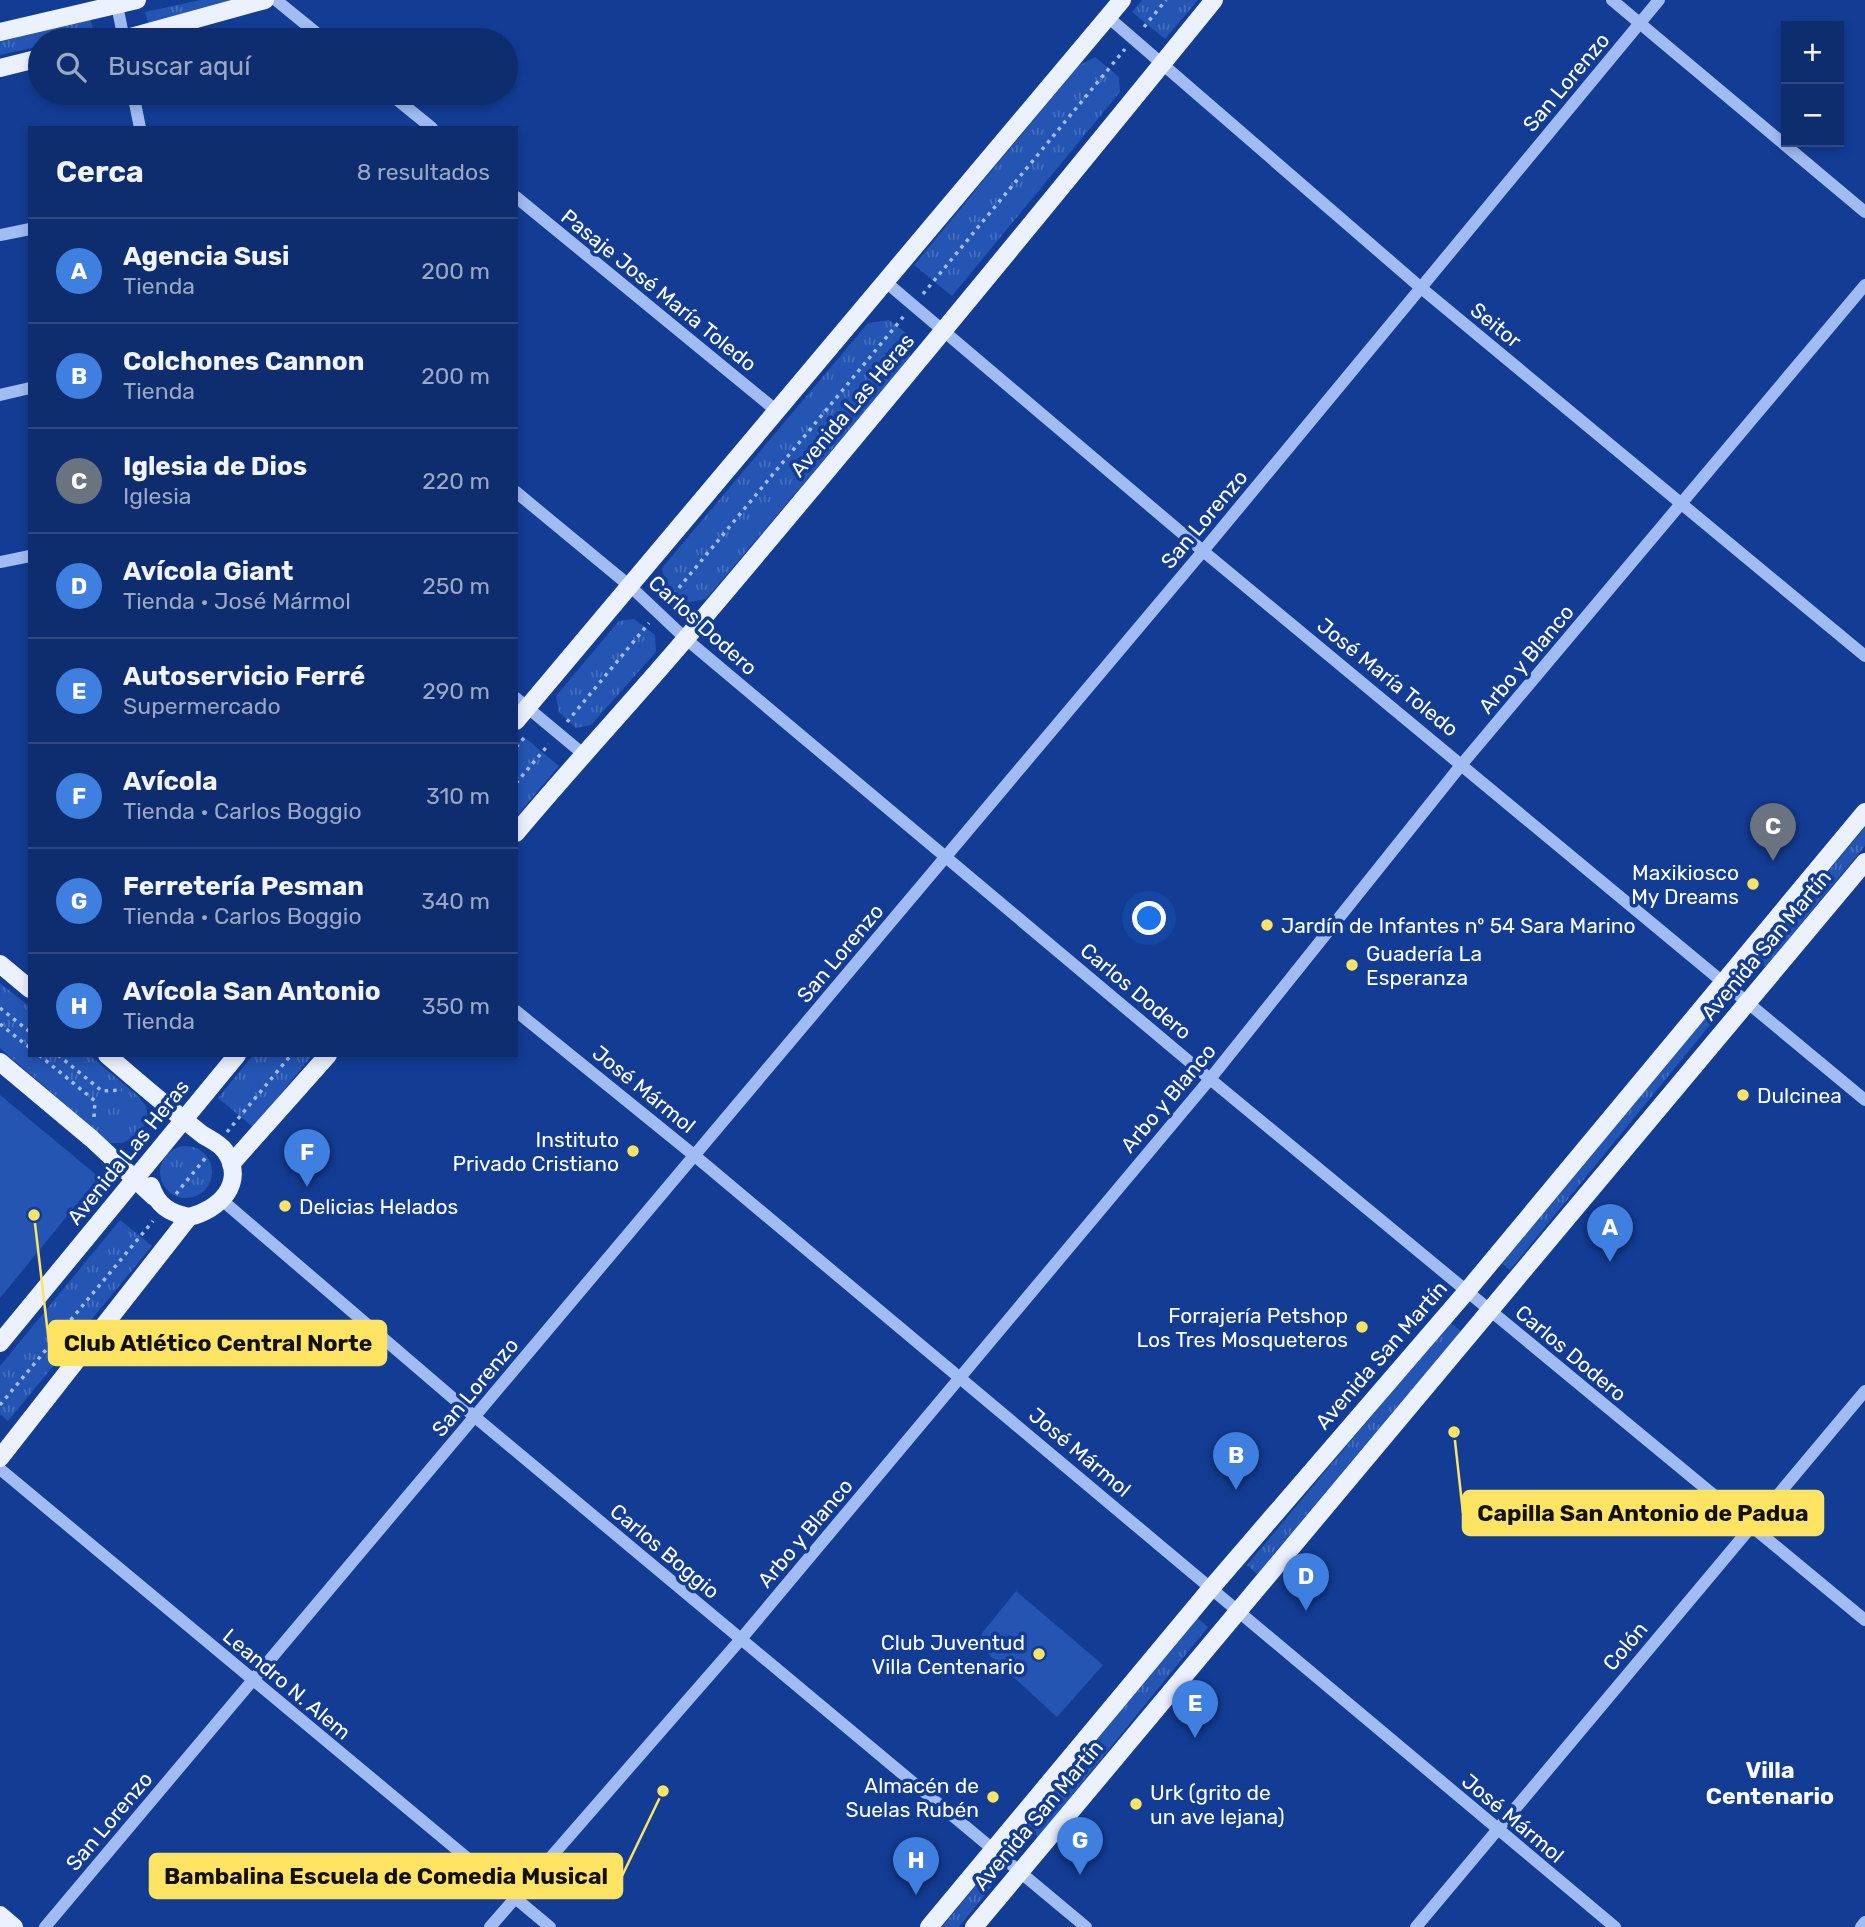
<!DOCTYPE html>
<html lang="es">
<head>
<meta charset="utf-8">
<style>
	body { margin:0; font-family:Rubik,sans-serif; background:#1c3977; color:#f1f3f6 }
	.controls { position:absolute; right:21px; top:21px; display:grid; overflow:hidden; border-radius:0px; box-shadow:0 4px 10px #0003 }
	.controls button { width:63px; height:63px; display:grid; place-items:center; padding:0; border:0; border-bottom:2px solid #2e4982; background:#0e2d6f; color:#f1f3f6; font:35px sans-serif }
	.you { position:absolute; left:1150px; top:919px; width:24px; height:24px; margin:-18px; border:5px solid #fff; border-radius:50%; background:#1a73e8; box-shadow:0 0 0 10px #1a73e833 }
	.badge { display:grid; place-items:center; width:46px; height:46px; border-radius:50%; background:#e797bd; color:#fff; font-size:23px; font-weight:700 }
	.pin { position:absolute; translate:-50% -58px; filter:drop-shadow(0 2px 4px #0008) }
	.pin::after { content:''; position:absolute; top:37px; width:24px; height:21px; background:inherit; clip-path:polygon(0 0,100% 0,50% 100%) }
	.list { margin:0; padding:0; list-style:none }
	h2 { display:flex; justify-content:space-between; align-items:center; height:91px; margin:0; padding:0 28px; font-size:30px }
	h2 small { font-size:23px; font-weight:400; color:#9ba8c3 }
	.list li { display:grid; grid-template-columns:46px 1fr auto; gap:21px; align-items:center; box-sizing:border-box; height:105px; padding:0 28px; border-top:2px solid #2e4982 }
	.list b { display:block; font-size:26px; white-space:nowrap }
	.list p { margin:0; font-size:23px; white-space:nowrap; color:#9ba8c3 }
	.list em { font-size:23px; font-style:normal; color:#9ba8c3 }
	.icon { flex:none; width:38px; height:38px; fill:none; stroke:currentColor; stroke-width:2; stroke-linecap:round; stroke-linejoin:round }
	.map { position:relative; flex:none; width:1865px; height:1927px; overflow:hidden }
	.search { position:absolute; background:#0e2d6f; box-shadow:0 4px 10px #0003; left:28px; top:28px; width:490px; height:77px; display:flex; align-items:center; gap:18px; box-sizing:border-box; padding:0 24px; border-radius:38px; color:#9ba8c3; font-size:26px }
	.panel { position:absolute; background:#0e2d6f; box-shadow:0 4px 10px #0003; left:28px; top:126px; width:490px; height:931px; border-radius:0px }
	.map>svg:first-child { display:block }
	.grass { fill:url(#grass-tufts) }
	.pitch { fill:#2455b3 }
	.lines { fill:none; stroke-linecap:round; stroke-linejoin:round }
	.path { stroke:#a1bcf2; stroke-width:3.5; stroke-dasharray:3.5 5; stroke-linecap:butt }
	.minor { stroke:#a1bcf2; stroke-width:12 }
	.major { stroke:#ecf1ff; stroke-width:18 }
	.poi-dot { fill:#ffe362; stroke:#133c94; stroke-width:2.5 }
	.labels { text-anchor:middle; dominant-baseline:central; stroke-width:7; stroke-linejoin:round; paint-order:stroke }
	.street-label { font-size:21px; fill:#fff; stroke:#133c94 }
	.poi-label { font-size:21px; fill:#fff; stroke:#133c94; text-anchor:end }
	.neighbourhood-label { font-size:23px; font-weight:bold; fill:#fff; stroke:#133c94 }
	.leader { fill:none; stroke:#ffe362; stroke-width:2.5 }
	.callout-dot { fill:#ffe362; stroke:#133c94; stroke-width:2.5 }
	.callout { fill:#ffe362; stroke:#ffe362; stroke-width:2.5 }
	.callout-label { font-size:23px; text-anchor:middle; font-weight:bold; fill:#111 }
</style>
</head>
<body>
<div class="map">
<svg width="1865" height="1927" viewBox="0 0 1865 1927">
	<defs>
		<pattern id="grass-tufts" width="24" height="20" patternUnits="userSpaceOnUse" patternTransform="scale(1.75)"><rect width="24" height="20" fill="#2455b3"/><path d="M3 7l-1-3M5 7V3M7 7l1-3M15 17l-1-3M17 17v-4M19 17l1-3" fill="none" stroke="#456ebe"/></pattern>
	</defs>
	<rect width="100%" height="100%" fill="#133c94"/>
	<g class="grass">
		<path d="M200,0H243L149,25L145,12Z"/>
		<path d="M1142,0H1198L1165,39L1132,12Z"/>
		<path d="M90,17L94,33L64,40H40V46L0,55V39Z"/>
		<path d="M1095,57L1119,77L1120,92L952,296L914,265L1078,66Z"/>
		<path d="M889,320L910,336V358L706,599L685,603L666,588L662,568L868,323Z"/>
		<path d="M634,619L655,635L656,652L591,725L576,728L559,712L556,696L619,621Z"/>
		<path d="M524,737L559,766L516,817V746Z"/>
		<path d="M1865,827V846L1765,967L1755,959Z"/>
		<path d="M0,983L30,1007V1055H89L137,1095L146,1106L148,1119L137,1137L122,1143H110L0,1048Z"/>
		<path d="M1704,1012L1714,1020L1510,1270L1500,1262Z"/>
		<path d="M253,1055L311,1057L253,1127L218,1098Z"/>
		<circle cx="186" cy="1172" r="26"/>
		<path d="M120,1220L152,1246L8,1421L0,1414V1366Z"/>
		<path d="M1450,1322L1461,1331L1257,1574L1247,1565Z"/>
		<path d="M1196,1617L1208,1627L1038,1837L1026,1827Z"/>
		<path d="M982,1878L992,1886L959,1927H942Z"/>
	</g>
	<g class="pitch">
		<path d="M0,1095L99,1177L0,1298Z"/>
		<path d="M1016,1591L1103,1665L1057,1717L975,1642Z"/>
	</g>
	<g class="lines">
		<g class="path">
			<path d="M1144,27L1166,0"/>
			<path d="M923,294L1125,49"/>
			<path d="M668,601L904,316"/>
			<path d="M567,722L649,623"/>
			<path d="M516,747L524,738"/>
			<path d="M516,783L549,744"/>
			<path d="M0,1008L30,1032"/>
			<path d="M0,1024L30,1048"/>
			<path d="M39,1055L95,1101L94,1117"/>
			<path d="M58,1055L102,1091L122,1090"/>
			<path d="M227,1132L291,1055"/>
			<path d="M176,1194L207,1156"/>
			<path d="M0,1405L153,1221"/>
		</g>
		<g class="minor">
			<path d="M116,0L124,40"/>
			<path d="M276,0L325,40"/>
			<path d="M1612,0L1865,212"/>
			<path d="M1108,17L1420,287L1865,656"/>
			<path d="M133,93L140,128"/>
			<path d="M389,93L432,128"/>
			<path d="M516,197L778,412"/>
			<path d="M0,235L30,229"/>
			<path d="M887,283L1203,551L1865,1100"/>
			<path d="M0,395L30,388"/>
			<path d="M516,492L631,587L686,639L1210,1079L1865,1620"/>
			<path d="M0,562L30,556"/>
			<path d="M516,698L582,753"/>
			<path d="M516,1011L695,1156L1615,1927"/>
			<path d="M223,1201L475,1417L1086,1927"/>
			<path d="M0,1469L550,1927"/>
			<path d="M45,1927L1203,551L1659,0"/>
			<path d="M490,1927L741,1639L1210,1079L1462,764L1865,285"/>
			<path d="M1416,1927L1865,1391"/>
			<path d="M1861,1927L1865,1922"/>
		</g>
		<g class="major">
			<path d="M0,32L137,0"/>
			<path d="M120,40L265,0"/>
			<path d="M0,68L40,58"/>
			<path d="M516,721L1122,0"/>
			<path d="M516,833C572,766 632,702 688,636C866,426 1041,213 1214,0"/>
			<path d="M0,964L30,989"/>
			<path d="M0,1062L92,1139L154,1197"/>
			<path d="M231,1164L328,1055"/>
			<path d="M151,1186C157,1205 169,1213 189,1217"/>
			<path d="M0,1343L237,1055"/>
			<path d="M0,1458L189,1217C219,1210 247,1183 225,1151C219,1143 211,1140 203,1135C170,1109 138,1082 107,1055"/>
			<path d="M0,1915L14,1927"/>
			<path d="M929,1927L1212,1587L1467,1291L1865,812"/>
			<path d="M974,1927L1865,862"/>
		</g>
	</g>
	<g class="poi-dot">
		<circle cx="1753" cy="884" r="7"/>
		<circle cx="1267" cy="925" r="7"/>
		<circle cx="1352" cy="965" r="7"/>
		<circle cx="1743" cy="1095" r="7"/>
		<circle cx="633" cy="1151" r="7"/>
		<circle cx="285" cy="1206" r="7"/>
		<circle cx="1362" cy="1327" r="7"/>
		<circle cx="1039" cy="1654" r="7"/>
		<circle cx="993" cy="1797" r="7"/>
		<circle cx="1136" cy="1804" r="7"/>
	</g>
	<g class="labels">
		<g class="street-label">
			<text transform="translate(1566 82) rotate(-50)">San Lorenzo</text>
			<text transform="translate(659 290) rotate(39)">Pasaje José María Toledo</text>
			<text transform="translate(1496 325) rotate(39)">Seitor</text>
			<text transform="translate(852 405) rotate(-50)">Avenida Las Heras</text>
			<text transform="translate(1204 519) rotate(-50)">San Lorenzo</text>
			<text transform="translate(703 625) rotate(42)">Carlos Dodero</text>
			<text transform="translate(1526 659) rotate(-50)">Arbo y Blanco</text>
			<text transform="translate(1388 677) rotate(39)">José María Toledo</text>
			<text transform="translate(1766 945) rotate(-50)">Avenida San Martín</text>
			<text transform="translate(840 953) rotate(-50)">San Lorenzo</text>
			<text transform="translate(1136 991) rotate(40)">Carlos Dodero</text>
			<text transform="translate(644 1089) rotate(39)">José Mármol</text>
			<text transform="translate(1168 1098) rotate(-50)">Arbo y Blanco</text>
			<text transform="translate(128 1152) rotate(-51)">Avenida Las Heras</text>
			<text transform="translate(1571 1353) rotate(40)">Carlos Dodero</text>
			<text transform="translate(1381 1355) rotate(-49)">Avenida San Martín</text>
			<text transform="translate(475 1387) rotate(-50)">San Lorenzo</text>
			<text transform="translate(1080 1452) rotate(40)">José Mármol</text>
			<text transform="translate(805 1533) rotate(-50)">Arbo y Blanco</text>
			<text transform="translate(665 1551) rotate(40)">Carlos Boggio</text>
			<text transform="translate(1625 1646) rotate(-50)">Colón</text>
			<text transform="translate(287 1684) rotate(40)">Leandro N. Alem</text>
			<text transform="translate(1038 1815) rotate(-50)">Avenida San Martín</text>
			<text transform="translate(1513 1818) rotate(40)">José Mármol</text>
			<text transform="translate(109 1821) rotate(-50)">San Lorenzo</text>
		</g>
		<g class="poi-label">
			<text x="1739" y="872">Maxikiosco<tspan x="1739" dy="24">My Dreams</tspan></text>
			<text x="1281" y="925" text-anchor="start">Jardín de Infantes nº 54 Sara Marino</text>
			<text x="1366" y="953" text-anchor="start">Guadería La<tspan x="1366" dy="24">Esperanza</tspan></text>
			<text x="1757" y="1095" text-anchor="start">Dulcinea</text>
			<text x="619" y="1139">Instituto<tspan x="619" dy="24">Privado Cristiano</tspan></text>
			<text x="299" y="1206" text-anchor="start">Delicias Helados</text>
			<text x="1348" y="1315">Forrajería Petshop<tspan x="1348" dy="24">Los Tres Mosqueteros</tspan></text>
			<text x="1025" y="1642">Club Juventud<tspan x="1025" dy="24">Villa Centenario</tspan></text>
			<text x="979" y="1785">Almacén de<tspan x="979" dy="24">Suelas Rubén</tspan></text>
			<text x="1150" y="1792" text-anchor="start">Urk (grito de<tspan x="1150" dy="24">un ave lejana)</tspan></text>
		</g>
		<g class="neighbourhood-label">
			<text x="1770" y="1770">Villa<tspan x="1770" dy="26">Centenario</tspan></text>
		</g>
	</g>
	<path class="leader" d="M34 1215L49 1343M1454 1432L1463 1513M663 1791L622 1876"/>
	<g class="callout-dot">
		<circle cx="34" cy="1215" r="7"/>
		<circle cx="1454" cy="1432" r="7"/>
		<circle cx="663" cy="1791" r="7"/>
	</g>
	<g class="callout">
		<rect x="49" y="1321" width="337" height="44" rx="7"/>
		<rect x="1463" y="1491" width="360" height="44" rx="7"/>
		<rect x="150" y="1854" width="472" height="44" rx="7"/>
	</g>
	<g class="callout-label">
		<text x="218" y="1351">Club Atlético Central Norte</text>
		<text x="1643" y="1521">Capilla San Antonio de Padua</text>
		<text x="386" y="1884">Bambalina Escuela de Comedia Musical</text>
	</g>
</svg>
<div class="controls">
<button>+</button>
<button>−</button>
</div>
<div class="you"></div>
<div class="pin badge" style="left:1610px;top:1262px;background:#3f7fe0">A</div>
<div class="pin badge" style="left:1236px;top:1490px;background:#3f7fe0">B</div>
<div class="pin badge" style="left:1773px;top:861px;background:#6b7280">C</div>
<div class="pin badge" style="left:1306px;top:1611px;background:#3f7fe0">D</div>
<div class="pin badge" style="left:1195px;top:1738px;background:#3f7fe0">E</div>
<div class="pin badge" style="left:307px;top:1187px;background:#3f7fe0">F</div>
<div class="pin badge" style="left:1080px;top:1875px;background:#3f7fe0">G</div>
<div class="pin badge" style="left:916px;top:1895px;background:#3f7fe0">H</div>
<div class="search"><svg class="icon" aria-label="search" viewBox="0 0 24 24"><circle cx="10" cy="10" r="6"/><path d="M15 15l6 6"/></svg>Buscar aquí</div>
<section class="panel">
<h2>Cerca<small>8 resultados</small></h2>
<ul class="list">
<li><span class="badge" style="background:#3f7fe0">A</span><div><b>Agencia Susi</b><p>Tienda</p></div><em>200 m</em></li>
<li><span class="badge" style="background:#3f7fe0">B</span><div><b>Colchones Cannon</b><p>Tienda</p></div><em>200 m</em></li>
<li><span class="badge" style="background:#6b7280">C</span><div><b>Iglesia de Dios</b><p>Iglesia</p></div><em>220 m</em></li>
<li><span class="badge" style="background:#3f7fe0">D</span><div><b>Avícola Giant</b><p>Tienda · José Mármol</p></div><em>250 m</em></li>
<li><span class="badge" style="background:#3f7fe0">E</span><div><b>Autoservicio Ferré</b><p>Supermercado</p></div><em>290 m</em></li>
<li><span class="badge" style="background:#3f7fe0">F</span><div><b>Avícola</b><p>Tienda · Carlos Boggio</p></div><em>310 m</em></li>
<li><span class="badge" style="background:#3f7fe0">G</span><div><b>Ferretería Pesman</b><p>Tienda · Carlos Boggio</p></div><em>340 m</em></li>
<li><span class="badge" style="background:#3f7fe0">H</span><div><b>Avícola San Antonio</b><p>Tienda</p></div><em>350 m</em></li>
</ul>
</section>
</div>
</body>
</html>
